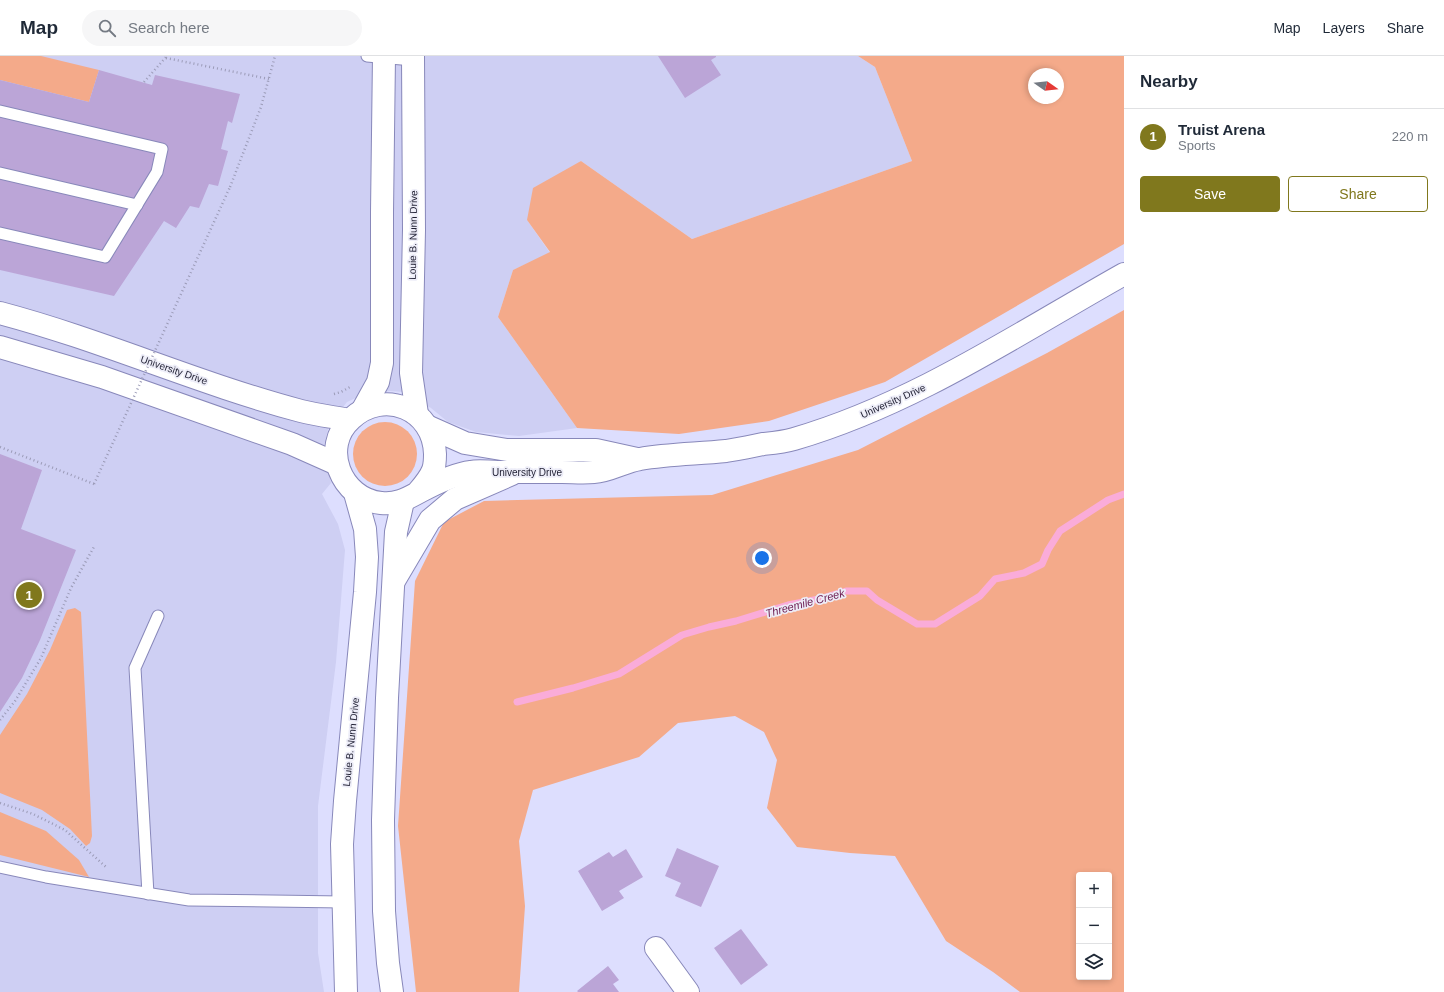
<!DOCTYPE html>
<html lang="en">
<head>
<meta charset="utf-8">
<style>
	body { margin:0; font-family:Arial,sans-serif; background:#f6f6f7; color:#1f2937 }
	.controls { position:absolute; right:12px; bottom:12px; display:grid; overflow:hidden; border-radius:4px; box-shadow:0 2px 6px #0003 }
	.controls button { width:36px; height:36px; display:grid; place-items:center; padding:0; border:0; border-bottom:1px solid #e0e1e3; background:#fff; color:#1f2937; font:20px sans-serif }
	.compass { position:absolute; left:1028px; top:12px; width:36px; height:36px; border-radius:50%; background:#fff; box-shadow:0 2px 6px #0003; rotate:104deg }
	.you { position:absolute; left:762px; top:502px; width:14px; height:14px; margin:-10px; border:3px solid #fff; border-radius:50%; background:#1a73e8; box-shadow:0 0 0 6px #1a73e833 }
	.badge { display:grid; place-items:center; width:26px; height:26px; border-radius:50%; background:#80781d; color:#fff; font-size:13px; font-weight:700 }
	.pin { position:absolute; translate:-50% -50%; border:2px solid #fff; box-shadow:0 1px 4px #0006 }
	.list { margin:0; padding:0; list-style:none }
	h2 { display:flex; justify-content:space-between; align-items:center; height:52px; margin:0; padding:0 16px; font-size:17px }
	h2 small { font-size:13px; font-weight:400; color:#747a83 }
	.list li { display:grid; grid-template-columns:26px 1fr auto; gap:12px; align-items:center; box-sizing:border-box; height:56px; padding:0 16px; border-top:1px solid #e0e1e3 }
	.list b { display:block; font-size:15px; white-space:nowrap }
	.list p { margin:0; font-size:13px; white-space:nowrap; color:#747a83 }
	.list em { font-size:13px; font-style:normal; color:#747a83 }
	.actions { display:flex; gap:8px; padding:12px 16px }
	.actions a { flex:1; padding:9px 0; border:1px solid #80781d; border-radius:4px; text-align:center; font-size:14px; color:#80781d }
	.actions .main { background:#80781d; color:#fff }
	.icon { flex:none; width:22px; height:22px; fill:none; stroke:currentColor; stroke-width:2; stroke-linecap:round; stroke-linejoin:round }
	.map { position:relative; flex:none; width:1124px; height:936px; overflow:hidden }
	header { display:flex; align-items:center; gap:24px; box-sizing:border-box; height:56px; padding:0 20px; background:#fff; border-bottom:1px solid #e0e1e3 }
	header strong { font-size:19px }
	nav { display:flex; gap:22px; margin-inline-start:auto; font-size:14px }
	.search { width:280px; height:36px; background:#f6f6f7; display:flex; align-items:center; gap:10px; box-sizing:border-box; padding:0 14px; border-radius:22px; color:#747a83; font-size:15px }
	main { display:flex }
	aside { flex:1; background:#fff }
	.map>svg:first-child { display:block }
	.built { fill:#cecff3 }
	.green { fill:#f4aa8a; fill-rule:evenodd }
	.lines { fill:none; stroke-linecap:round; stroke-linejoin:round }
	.stream { stroke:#faacd9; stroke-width:7 }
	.building { fill:#bba5d7 }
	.lane-casing { stroke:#8888ba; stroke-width:13 }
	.street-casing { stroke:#8888ba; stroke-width:24 }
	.secondary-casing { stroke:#8888ba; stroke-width:24 }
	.path { stroke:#9b9bb7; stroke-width:2.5; stroke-dasharray:1 3; stroke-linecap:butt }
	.lane { stroke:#fff; stroke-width:11 }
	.street { stroke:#fff; stroke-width:22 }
	.secondary { stroke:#fff; stroke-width:22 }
	.path-bridge { stroke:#9b9bb7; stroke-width:2.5; stroke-dasharray:1 3; stroke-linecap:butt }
	.labels { text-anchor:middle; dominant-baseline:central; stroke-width:3.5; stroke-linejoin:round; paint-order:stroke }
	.street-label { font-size:10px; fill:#1f1f32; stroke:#ededf8 }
	.water-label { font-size:11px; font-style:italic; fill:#6c1a50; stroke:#ededf8 }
</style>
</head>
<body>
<header>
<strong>Map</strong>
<div class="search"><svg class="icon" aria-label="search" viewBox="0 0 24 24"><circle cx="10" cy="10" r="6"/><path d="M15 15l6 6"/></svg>Search here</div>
<nav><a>Map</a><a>Layers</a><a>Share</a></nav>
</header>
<main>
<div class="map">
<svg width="1124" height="936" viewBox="0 0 1124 936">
	<rect width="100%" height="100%" fill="#dddefe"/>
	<path class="built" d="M0,0H858L875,11L912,105L692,183L581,105L527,164L550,197L513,214L498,261L577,372L519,380L476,376L448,366L431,352L403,336L390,335L360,340L347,346L329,369L324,390L331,427L322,438L338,468L345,494L336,606L318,750V897L324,936H0Z"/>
	<g class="green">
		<path d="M0,0H41L99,14L89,46L0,24Z"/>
		<path d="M858,0H1124V188L885,326L769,365L679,378L577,372L498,261L513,214L550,196L527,164L533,132L581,105L692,183L912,105L875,11ZM1034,18H1058V42H1034Z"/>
		<path d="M1124,254V936H1020L993,916L946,885L895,800L850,797L797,791L767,752L777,704L764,676L735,660L678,667L639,701L533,734L519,785L525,850L519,936H416L398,770L415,525L444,466L484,445L712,439L858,394L1047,297ZM1079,819H1109V921H1079Z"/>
		<circle cx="385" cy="398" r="32"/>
		<path d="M75,552L81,556L92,780L90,787L86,790L70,773L42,754L0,737V679L27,638L50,594L67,554Z"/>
		<path d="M0,756L46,775L79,804L89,821L0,799Z"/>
	</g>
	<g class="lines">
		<path class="stream" d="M517,646L573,632L619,618L682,579L709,571L736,565L788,549L819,543L846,535H867L877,544L917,568H935L980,540L995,523L1024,517L1042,508L1048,494L1060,475L1108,444L1124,438"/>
	</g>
	<g class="building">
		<path d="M658,0H716V1L711,4L721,19L685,42Z"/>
		<path d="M99,14L152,29L155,19L240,38L232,67L228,65L221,93L228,95L218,130L209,128L199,152L190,150L176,172L164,165L114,240L0,214V24L89,46Z"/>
		<path d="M0,398L42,414L21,473L76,494L40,584L22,622L0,656Z"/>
		<path d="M677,792L719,810L701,851L675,840L681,827L665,820Z"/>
		<path d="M626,793L643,821L619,835L624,842L602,855L578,815L609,796L613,801Z"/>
		<path d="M741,873L768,909L741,929L714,892Z"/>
		<path d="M608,910L619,924L613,928L619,936H578L577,935Z"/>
	</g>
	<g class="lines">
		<defs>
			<g id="lane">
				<path d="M367,0L413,4"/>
				<path d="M0,55L162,93L157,116L105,201L0,177"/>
				<path d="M0,117L137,149"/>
				<path d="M0,811L46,821L189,844L343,846"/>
				<path d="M148,838L135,612L158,560"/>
			</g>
			<g id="street">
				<path d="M413,0L414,174L411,317L417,358"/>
				<path d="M363,353L378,326L382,307V156L384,0"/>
				<path d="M656,892L688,936"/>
			</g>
			<g id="secondary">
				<path d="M0,257C102,284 199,328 301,355C317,359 333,361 349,364"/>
				<path d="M0,291L102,321L292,388L337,408"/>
				<path d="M429,371L465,387L507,394H596L637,403"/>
				<path d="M418,436C424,429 430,422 433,414C435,409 435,403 435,398C434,353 384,332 351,363C320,391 341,443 381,447C397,449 408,442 421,435C436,427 454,418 471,416C479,414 489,416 498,416C519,416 541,416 562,416C572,416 584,417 594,416C610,415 625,405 640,403C668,398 697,398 726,395C738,393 750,391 763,388C773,387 784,386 794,383C914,348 1017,278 1124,218"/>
				<path d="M394,525L430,464L455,443L512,418"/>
				<path d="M346,936L342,788L345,745L365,536L367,501L365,473L355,437"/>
				<path d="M392,936L388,907L384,855L383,764L387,642L396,476L403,445"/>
			</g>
		</defs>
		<use href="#lane" class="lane-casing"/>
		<use href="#street" class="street-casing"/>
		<use href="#secondary" class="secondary-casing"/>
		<g class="path">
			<path d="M166,2L269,23"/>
			<path d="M144,26L167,0"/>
			<path d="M230,131L261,51L275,0"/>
			<path d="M334,338L341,336L350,331"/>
			<path d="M0,391L94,428"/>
			<path d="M0,664L15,645L41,602L71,532L95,489"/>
			<path d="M0,747L33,758L65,774L106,811"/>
		</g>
		<use href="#lane" class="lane"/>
		<use href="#street" class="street"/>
		<use href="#secondary" class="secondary"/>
		<path class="path-bridge" d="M94,428L230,131"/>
	</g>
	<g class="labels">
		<g class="street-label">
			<text transform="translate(413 179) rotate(-89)">Louie B. Nunn Drive</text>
			<text transform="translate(174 314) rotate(19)">University Drive</text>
			<text transform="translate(893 345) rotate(-24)">University Drive</text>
			<text x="527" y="416">University Drive</text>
			<text transform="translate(351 686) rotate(-84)">Louie B. Nunn Drive</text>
		</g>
		<g class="water-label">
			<text transform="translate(805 547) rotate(-15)">Threemile Creek</text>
		</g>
	</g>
</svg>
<div class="controls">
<button>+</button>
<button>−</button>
<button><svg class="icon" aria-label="layers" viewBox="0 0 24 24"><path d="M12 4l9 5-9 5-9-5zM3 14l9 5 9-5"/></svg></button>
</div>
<svg class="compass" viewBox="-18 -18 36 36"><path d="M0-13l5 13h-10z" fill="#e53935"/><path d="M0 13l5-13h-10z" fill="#747a83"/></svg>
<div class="you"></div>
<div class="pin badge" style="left:29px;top:539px">1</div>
</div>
<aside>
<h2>Nearby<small></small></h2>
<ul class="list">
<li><span class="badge">1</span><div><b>Truist Arena</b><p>Sports</p></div><em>220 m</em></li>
</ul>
<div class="actions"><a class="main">Save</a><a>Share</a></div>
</aside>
</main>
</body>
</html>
